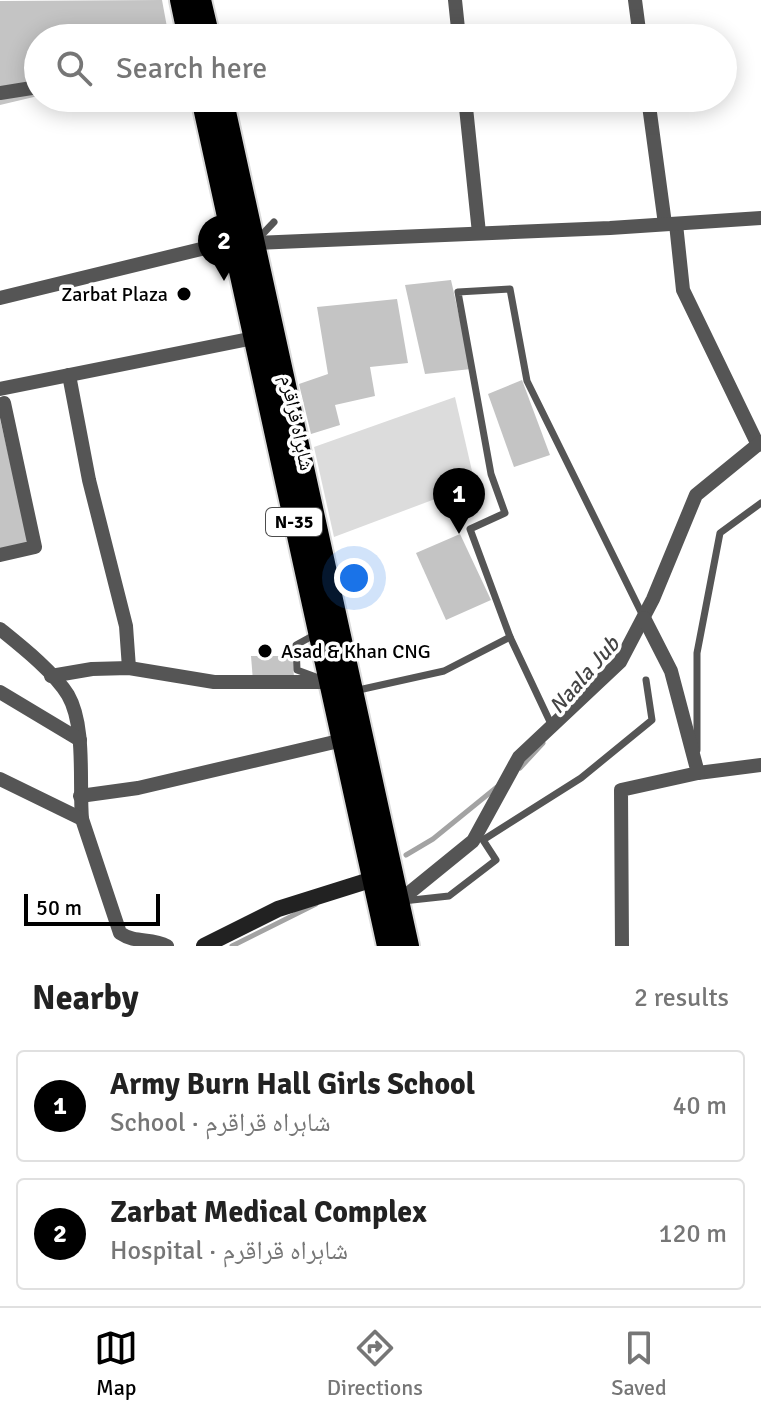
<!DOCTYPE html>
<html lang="en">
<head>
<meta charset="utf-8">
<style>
	body { margin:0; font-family:Signika,"Noto Naskh Arabic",sans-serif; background:#f6f6f6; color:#222 }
	.scale { position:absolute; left:24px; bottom:20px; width:136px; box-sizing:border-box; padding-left:8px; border:4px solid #000; border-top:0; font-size:22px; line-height:28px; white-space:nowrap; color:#000; -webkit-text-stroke:6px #fff; paint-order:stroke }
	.you { position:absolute; left:354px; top:578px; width:28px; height:28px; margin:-20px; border:6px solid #fff; border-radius:50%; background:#1a73e8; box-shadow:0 0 0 12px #1a73e833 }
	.badge { display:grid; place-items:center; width:52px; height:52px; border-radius:50%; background:#000; color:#fff; font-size:26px; font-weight:700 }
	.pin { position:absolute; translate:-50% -66px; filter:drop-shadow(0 2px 4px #0008) }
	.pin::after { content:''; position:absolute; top:42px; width:28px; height:24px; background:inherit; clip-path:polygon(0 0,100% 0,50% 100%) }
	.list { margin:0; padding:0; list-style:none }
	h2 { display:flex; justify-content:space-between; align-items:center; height:104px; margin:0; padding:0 32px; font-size:34px }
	h2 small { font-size:26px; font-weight:400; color:#767676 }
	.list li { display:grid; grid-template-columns:52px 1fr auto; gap:24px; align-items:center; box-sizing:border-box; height:112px; margin:0 16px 16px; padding:0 16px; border:2px solid #e0e0e0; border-radius:8px }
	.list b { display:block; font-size:30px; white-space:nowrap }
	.list p { margin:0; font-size:26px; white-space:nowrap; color:#767676 }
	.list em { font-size:26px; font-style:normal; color:#767676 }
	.icon { flex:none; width:44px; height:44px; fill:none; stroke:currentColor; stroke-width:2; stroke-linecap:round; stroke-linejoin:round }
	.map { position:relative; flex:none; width:761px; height:946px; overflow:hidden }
	.search { position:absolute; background:#fff; box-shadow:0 4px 20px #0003; left:24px; right:24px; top:24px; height:88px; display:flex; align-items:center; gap:20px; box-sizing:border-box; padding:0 28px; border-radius:44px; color:#767676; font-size:30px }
	.sheet { height:360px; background:#fff }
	nav { display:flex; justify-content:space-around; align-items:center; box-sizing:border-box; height:112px; border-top:2px solid #e0e0e0; background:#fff; font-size:22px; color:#767676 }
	nav a { display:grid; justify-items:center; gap:4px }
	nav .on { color:#000 }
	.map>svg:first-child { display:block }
	.green { fill:#dcdcdc }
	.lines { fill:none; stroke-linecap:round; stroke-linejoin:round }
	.stream { stroke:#a3a3a3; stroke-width:5 }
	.building { fill:#c4c4c4 }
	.trunk-casing { stroke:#dbdbdb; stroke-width:26 }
	.service { stroke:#555; stroke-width:7 }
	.minor { stroke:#555; stroke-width:14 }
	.secondary { stroke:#222; stroke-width:16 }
	.trunk { stroke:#000; stroke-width:22 }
	.poi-dot { fill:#000; stroke:#fff; stroke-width:3 }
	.labels { text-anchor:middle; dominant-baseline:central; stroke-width:7; stroke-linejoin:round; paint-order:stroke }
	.shield { fill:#fff; stroke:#4c4c4c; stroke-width:2 }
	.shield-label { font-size:18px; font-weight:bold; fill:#000 }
	.poi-label { font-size:20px; fill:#000; stroke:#fff; text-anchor:end }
	.street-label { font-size:20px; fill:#000; stroke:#fff }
	.water-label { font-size:22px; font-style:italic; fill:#444; stroke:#fff }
</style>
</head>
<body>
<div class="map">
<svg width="761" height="946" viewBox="0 0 761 946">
	<rect width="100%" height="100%" fill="#fff"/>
	<path class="green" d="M455,397L475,484L334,537L314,447Z"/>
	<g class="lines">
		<g class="stream">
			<path d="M520,768L543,743"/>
			<path d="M406,855L433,839L497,787"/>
			<path d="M232,946L316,904"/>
		</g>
	</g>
	<g class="building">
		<path d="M162,0L169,38H38V96L0,105V1Z"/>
		<path d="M451,280L471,369L425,374L405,285Z"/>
		<path d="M397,299L408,363L370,367L375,396L335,405L340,425L311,434L299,384L328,374L317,307Z"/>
		<path d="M522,380L550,455L514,467L488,394Z"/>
		<path d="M0,419L30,546L0,552Z"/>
		<path d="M460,534L491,600L446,620L416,553Z"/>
		<path d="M251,656H293L294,680L253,681Z"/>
	</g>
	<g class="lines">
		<defs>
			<g id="trunk">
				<path d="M181,0L189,38"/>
				<path d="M200,0L209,38"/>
				<path d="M202,98L388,946"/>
				<path d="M222,98L408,946"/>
			</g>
		</defs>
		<use href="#trunk" class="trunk-casing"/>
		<g class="service">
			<path d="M256,241L274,222"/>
			<path d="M316,634L296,645L297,670L316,677"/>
			<path d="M354,691L444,671L510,637"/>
			<path d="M552,726L510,637L470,529L505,513L491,474L458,292L510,289L527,381L643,616"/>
			<path d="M697,750V653L720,533L761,503"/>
			<path d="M403,901L449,896L496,860L483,840L581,778L652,720L646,680"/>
		</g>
		<g class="minor">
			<path d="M455,0L459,38"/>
			<path d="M635,0L640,38"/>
			<path d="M0,93L38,87"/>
			<path d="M465,98L479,233"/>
			<path d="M648,98L665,224"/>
			<path d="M676,224L683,290L758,445"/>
			<path d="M255,243L610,228L761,218"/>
			<path d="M0,298L234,241"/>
			<path d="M69,375L89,480L126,626L129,668"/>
			<path d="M0,389L254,338"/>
			<path d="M0,555L35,547L4,403"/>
			<path d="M0,629C21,646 54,672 68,695C86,726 79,783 82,819"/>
			<path d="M51,676L92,669L129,668L214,682H330"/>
			<path d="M0,692L80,740"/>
			<path d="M698,773L761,765"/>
			<path d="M0,779L82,819L120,933C136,944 151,937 167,946"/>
			<path d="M80,796L138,788L343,740"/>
			<path d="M398,902L473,841L519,757L620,662L653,599L696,495L761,442"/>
			<path d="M622,946L621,790L698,773L671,671L644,618"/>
		</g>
		<path class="secondary" d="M204,946L278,909L383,876"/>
		<use href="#trunk" class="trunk"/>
	</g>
	<g class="poi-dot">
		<circle cx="184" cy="294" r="8"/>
		<circle cx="265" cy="651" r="8"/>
	</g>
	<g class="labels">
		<rect class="shield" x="266" y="508" width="56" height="28" rx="6"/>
		<g class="shield-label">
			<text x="294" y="522">N-35</text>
		</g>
		<g class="poi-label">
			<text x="168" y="294">Zarbat Plaza</text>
			<text x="281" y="651" text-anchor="start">Asad &amp; Khan CNG</text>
		</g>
		<g class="street-label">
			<text transform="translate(297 423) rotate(78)">شاہراہ قراقرم</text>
		</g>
		<g class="water-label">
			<text transform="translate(584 675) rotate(-49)">Naala Jub</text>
		</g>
	</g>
</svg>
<div class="scale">50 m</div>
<div class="you"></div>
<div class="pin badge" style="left:459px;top:534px">1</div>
<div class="pin badge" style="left:224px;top:281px">2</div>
<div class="search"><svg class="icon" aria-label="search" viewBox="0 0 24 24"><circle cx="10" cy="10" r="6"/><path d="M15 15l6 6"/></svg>Search here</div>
</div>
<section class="sheet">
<h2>Nearby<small>2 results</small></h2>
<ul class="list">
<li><span class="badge">1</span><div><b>Army Burn Hall Girls School</b><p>School · شاہراہ قراقرم</p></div><em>40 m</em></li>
<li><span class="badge">2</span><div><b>Zarbat Medical Complex</b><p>Hospital · شاہراہ قراقرم</p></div><em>120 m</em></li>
</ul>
</section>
<nav>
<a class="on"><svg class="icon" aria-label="map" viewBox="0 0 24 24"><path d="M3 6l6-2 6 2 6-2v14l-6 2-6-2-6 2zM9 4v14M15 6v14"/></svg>Map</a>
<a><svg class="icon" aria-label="directions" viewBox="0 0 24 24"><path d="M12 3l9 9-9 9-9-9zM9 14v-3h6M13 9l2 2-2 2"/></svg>Directions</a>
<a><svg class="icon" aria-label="saved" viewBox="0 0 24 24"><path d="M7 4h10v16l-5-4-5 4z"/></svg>Saved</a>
</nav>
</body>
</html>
